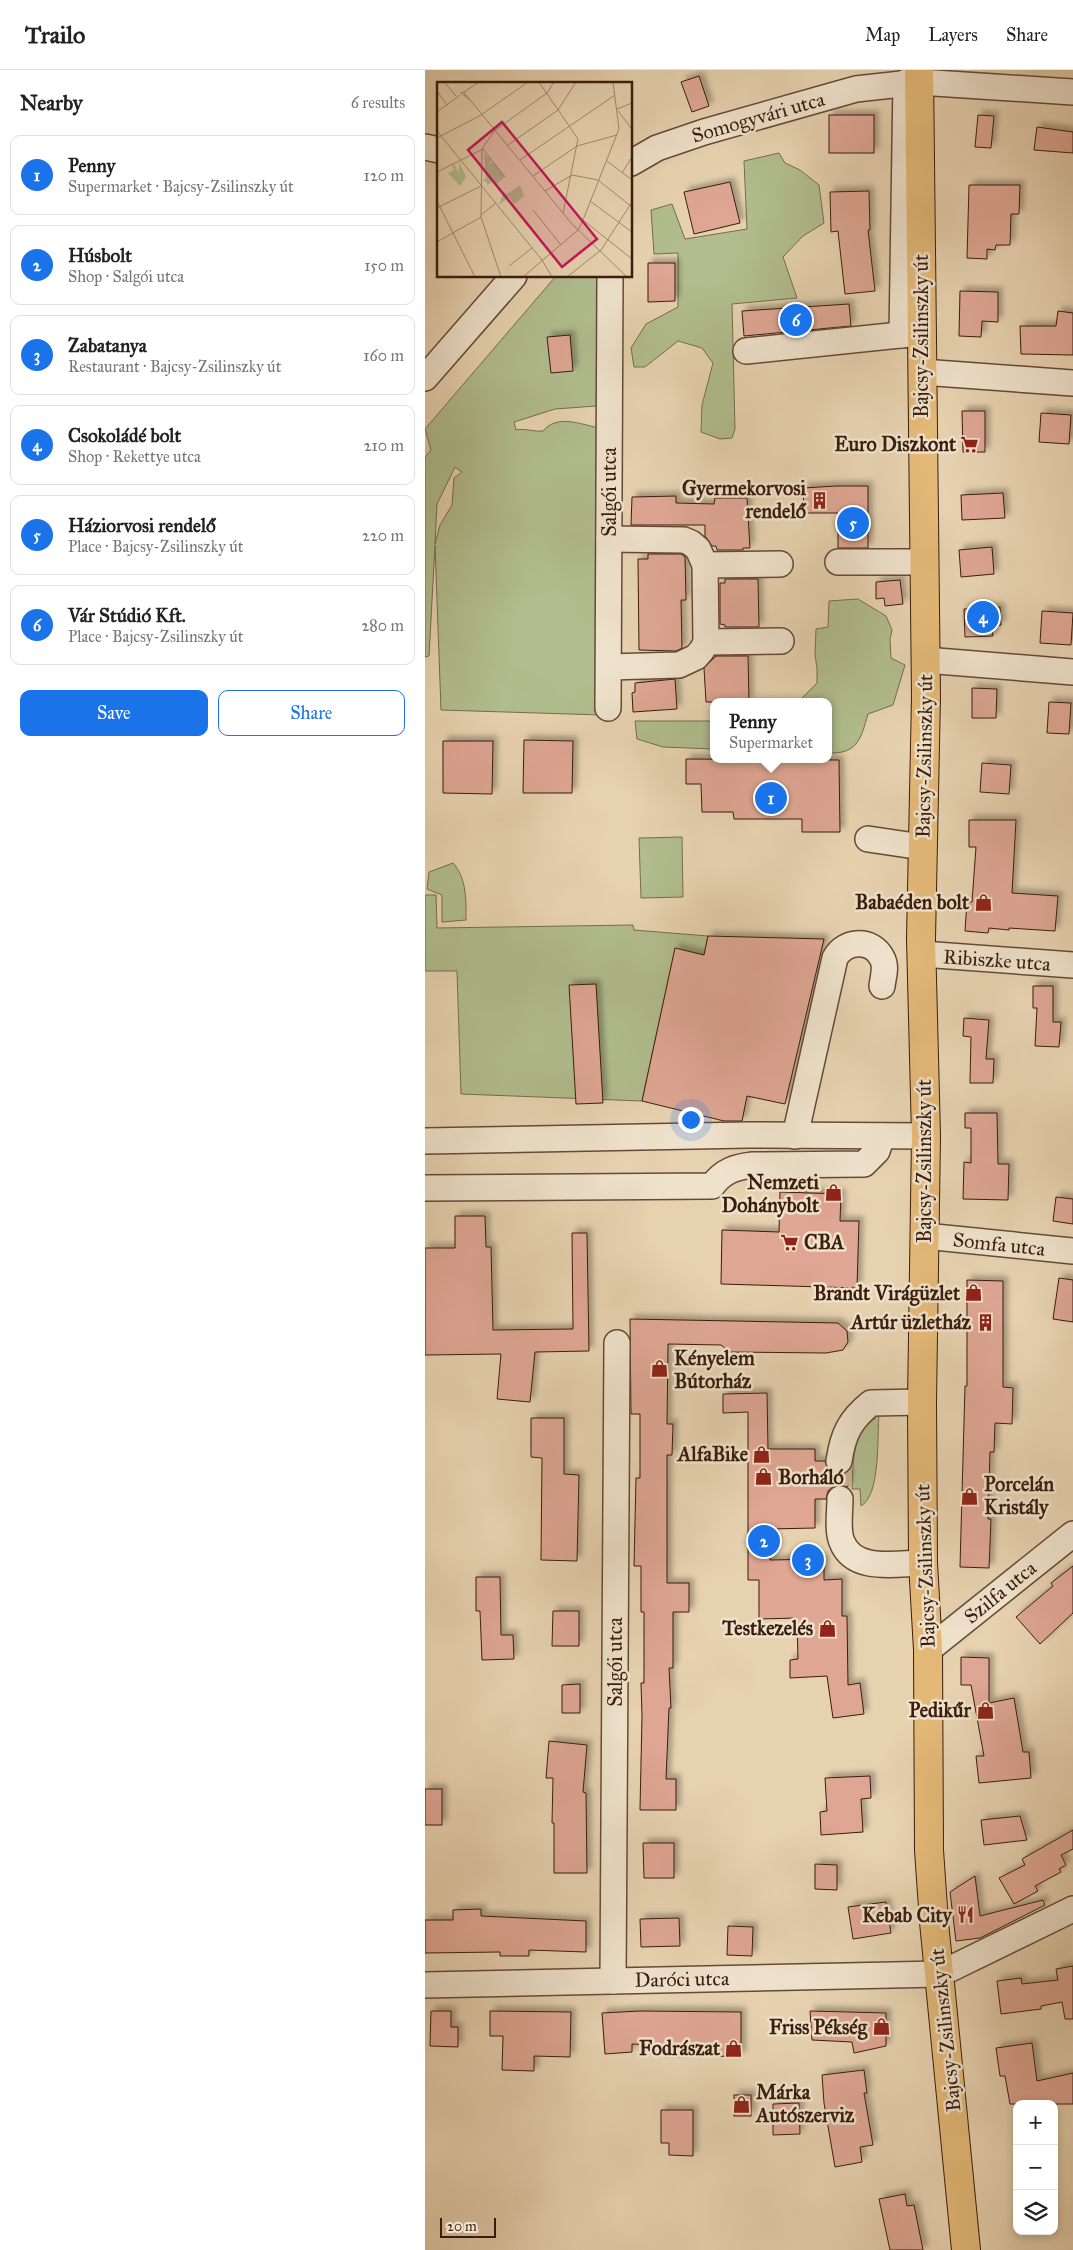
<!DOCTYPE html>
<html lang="en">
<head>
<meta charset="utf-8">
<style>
	body { margin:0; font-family:"IM FELL Great Primer",serif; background:#f2f2f2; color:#222 }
	.controls { position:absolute; right:15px; bottom:15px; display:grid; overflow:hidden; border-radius:10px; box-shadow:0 2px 8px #0003 }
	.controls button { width:45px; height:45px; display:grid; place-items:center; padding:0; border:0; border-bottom:1px solid #e0e0e0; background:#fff; color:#222; font:25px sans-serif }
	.scale { position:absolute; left:15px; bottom:12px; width:56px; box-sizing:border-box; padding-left:5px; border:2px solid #3a1d0e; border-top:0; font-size:14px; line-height:18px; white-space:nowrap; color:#3a1d0e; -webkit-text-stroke:4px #efe2cc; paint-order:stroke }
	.you { position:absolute; left:265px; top:1049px; width:18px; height:18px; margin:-12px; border:4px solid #fff; border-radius:50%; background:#1a73e8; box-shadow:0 0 0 8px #1a73e833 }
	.badge { display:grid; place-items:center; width:32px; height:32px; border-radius:50%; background:#1a73e8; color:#fff; font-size:16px; font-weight:700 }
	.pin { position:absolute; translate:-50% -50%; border:2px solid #fff; box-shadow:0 1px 5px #0006 }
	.popup { position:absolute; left:285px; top:628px; width:122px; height:65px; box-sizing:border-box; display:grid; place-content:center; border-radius:10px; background:#fff; filter:drop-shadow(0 1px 4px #0005); font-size:16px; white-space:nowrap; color:#767676 }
	.popup b { font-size:19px; color:#222 }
	.popup::after { content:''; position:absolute; left:50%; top:100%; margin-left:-10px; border:10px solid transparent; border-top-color:#fff }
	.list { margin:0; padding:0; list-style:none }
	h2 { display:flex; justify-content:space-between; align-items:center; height:65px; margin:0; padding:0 20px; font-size:21px }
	h2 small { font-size:16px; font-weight:400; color:#767676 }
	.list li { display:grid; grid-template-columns:32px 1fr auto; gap:15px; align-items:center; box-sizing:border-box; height:80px; margin:0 10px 10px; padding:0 10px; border:1px solid #e0e0e0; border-radius:10px }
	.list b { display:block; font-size:19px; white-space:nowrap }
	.list p { margin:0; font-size:16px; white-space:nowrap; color:#767676 }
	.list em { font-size:16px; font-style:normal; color:#767676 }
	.actions { display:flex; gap:10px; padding:15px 20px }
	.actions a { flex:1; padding:11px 0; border:1px solid #1a73e8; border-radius:10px; text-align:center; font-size:18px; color:#1a73e8 }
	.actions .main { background:#1a73e8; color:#fff }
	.icon { flex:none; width:28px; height:28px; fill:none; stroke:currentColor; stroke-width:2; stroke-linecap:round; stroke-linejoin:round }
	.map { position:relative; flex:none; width:648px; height:2180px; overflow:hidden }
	header { display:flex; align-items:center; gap:30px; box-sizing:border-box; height:70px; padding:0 25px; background:#fff; border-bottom:1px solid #e0e0e0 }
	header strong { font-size:24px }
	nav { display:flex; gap:28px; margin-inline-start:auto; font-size:18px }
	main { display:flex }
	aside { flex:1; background:#fff }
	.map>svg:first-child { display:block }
	.green { fill:#b1bd8e; stroke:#766d4e; fill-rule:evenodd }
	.building { fill:#dea693; stroke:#3a1d0e; filter:url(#shadow) }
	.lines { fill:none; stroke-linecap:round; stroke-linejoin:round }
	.minor-tunnel { stroke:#c4ae90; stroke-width:25; stroke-dasharray:25 12; stroke-linecap:butt }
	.minor-casing { stroke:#654a36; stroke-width:28 }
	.major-casing { stroke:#3a1d0e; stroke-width:30 }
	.minor { stroke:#efe2cc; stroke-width:25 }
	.major { stroke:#e4b978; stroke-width:28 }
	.labels { text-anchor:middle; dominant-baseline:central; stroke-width:5; stroke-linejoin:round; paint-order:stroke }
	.street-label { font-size:20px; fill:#3a1d0e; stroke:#efe2cc }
	.poi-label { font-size:20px; font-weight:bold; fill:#3a1d0e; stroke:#efe2cc; text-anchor:end }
	.inset-road { fill:none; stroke:#a28a6f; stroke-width:1 }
	.view { fill:#c2185b; fill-opacity:0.15; stroke:#c2185b; stroke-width:2.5 }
	.inset-edge { fill:none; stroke:#3a1d0e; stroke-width:2.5 }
</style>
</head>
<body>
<header>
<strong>Trailo</strong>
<nav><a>Map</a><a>Layers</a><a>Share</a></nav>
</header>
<main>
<aside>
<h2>Nearby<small>6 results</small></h2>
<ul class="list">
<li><span class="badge">1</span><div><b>Penny</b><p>Supermarket · Bajcsy-Zsilinszky út</p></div><em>120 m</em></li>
<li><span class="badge">2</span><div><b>Húsbolt</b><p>Shop · Salgói utca</p></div><em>150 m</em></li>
<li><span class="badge">3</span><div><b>Zabatanya</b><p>Restaurant · Bajcsy-Zsilinszky út</p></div><em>160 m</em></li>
<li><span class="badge">4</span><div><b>Csokoládé bolt</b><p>Shop · Rekettye utca</p></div><em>210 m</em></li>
<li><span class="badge">5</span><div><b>Háziorvosi rendelő</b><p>Place · Bajcsy-Zsilinszky út</p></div><em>220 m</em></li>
<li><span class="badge">6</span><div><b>Vár Stúdió Kft.</b><p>Place · Bajcsy-Zsilinszky út</p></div><em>280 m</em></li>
</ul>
<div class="actions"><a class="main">Save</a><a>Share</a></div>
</aside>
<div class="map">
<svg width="648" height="2180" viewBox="0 0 648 2180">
	<defs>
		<filter id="shadow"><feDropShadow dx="4.5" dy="-4.5" stdDeviation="2.5" flood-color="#0004"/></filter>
	</defs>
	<rect width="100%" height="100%" fill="#e7d2b0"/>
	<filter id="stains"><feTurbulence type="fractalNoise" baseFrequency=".004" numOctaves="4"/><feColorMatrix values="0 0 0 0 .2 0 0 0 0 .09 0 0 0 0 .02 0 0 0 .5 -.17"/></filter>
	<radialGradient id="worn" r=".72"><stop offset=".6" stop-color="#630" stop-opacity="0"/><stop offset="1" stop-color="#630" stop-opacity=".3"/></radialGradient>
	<g class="green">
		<path d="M354,83L360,93L375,100L394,115L399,153L378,166L358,187L372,228L307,234L310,359L307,368L295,369L276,362L277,335L288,293L277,278L253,271L220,297H209L206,278L221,254L253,237V183L229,184L226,140L247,134L260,169L322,159L319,91Z"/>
		<path d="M131,206H175L171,336L130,339L89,352L91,360C100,358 109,362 118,361C132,344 155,354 174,358L176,645L16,640L10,475L4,586L0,587V387L6,380L0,359ZM30,397L37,402L29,408L27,435L15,455L10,474L12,434Z"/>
		<path d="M433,529L461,546L467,560L465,569L466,588L480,595L468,635L443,644C436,668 433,684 404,683V632H373L392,613V598L390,585L391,559L403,557L404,531Z"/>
		<path d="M210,651H288V679L238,677L212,669Z"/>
		<path d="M257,767L258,827L216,828L214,768Z"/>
		<path d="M28,793C42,809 41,830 41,850L17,852V825L2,819L4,802Z"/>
		<path d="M0,825H11L12,858L208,855L209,860L283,866L279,885L250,879L217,1031L36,1024L32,901H0Z"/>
		<path d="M454,1344C452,1365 456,1425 436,1436L435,1419H427C428,1393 428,1371 442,1349H450V1345Z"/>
	</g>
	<g class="building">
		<path d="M274,6L284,36L267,42L256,12Z"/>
		<rect x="404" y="45" width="45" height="38"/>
		<path d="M553,45L569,46L566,78L550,77Z"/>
		<path d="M612,57L648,62V83L609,80Z"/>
		<path d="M305,112L315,153L269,164L259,122Z"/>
		<path d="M544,115H595L594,144H586L585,175H571L570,180L562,179V189L542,188Z"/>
		<path d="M444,121L445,160H443L450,221L420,224L413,161L406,162L405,122Z"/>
		<path d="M223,193H250V231L223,232Z"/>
		<path d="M535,221L573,222V252L557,251L556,267L534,266Z"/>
		<path d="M424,234L426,256L319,266L317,241Z"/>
		<path d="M633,241L648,243V285L596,284L595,256H631Z"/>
		<path d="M145,265L148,301L126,303L122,267Z"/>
		<path d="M537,341H560V382H538Z"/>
		<path d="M616,343L646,345L644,374L614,372Z"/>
		<path d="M411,416H443V478H413V443H379L378,418Z"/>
		<path d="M578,423L580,448L537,450L536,425Z"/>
		<path d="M251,426V433L289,434L290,428H322L325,478H318V480H292L291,476H287L280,466V455H206L207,427Z"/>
		<path d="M567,477L569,504L536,507L534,480Z"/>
		<path d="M223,484H256L260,487L261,530H256L257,578L251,581L214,580L213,489H223Z"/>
		<path d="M300,509H333L334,557H300V555L295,554V513H300Z"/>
		<path d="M475,510L478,534L460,536L459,528L451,529V512Z"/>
		<path d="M575,537L576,555L567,556L568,566L540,567L539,539Z"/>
		<path d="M617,541L648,543L646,575L615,573Z"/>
		<path d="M291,586H323L324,632H281L279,598Z"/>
		<path d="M250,609L252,639L208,642L207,623L210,622V613Z"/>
		<path d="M547,618L572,619L571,648H547Z"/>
		<path d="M624,632L646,633L644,664L622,663Z"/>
		<path d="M99,670L148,671L147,723H98Z"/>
		<path d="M18,671H68L67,724L18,723Z"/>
		<path d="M261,689L414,690L415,762H377V749H309L308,742H277L276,714H261Z"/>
		<path d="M557,693L586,695L584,724L555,722Z"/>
		<path d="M544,750H591L587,823L633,826L630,861L584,858V860L564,858L563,863L540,861L542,832H547L551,777H544Z"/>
		<path d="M283,866L399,869L360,1034L322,1026L317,1051H299L217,1031L250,878L279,885Z"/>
		<path d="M171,914L178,1033L151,1034L144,915Z"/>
		<path d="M608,916H628V952H636L634,977L610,976L612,938H608Z"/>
		<path d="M539,948L564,950L561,989H569L568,1013H545L546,967L538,966Z"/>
		<path d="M540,1043H572L573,1094H584L583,1130L538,1129L539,1092L546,1093V1058H540Z"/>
		<path d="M355,1122L416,1124L415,1151H434L432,1218L296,1214L297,1160L354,1162Z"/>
		<path d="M631,1127L648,1129V1154L628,1151Z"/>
		<path d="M30,1146H60L61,1177H66L68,1260L148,1259L147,1163H162L164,1281L110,1282L105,1332L72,1329L76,1284L0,1285V1178H30Z"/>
		<path d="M634,1208L648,1210V1252L628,1249Z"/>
		<path d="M542,1210L578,1211V1317L588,1318L587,1354L570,1353L569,1382H565L563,1449H566L564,1498L535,1497L540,1316H542Z"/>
		<path d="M205,1249L413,1253L422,1261L423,1272L418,1280L401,1283L305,1282L296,1275L243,1274L242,1354H248L247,1385H242V1513H264V1542H248V1598H244L246,1638H244L241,1709H251V1740H215L217,1646L216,1613H219V1542H216V1496H209L211,1408H215V1344H206Z"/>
		<path d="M342,1323L343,1379H390V1391H400L405,1402L412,1405L423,1402V1417L416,1415L409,1416L403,1421L401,1429H390V1458L344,1459L345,1490L399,1489V1510L417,1509V1546H422L423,1615L435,1613L439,1644L408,1648L402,1606L365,1608V1590L373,1589L372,1548L334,1549V1510H323V1342L298,1343V1324Z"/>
		<path d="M106,1348H139V1404L154,1405L152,1491L116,1490L117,1388L106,1387Z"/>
		<path d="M648,1496V1543L615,1574L591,1547L628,1516L626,1513Z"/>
		<path d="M51,1507H75L76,1565H88L89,1589L57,1590L55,1541H51Z"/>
		<path d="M128,1541H154V1576H127Z"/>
		<path d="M536,1587L564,1588V1633L589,1628L598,1682H604L606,1708L554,1713L551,1686H559L546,1615H536Z"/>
		<path d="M155,1614V1643H137V1615Z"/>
		<path d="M124,1671L162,1675L158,1722L161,1723L162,1803H129V1753H127L128,1708H121Z"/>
		<path d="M445,1706L446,1728L436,1729L438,1762L396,1765L395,1742L402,1741L400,1708Z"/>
		<rect x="0" y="1719" width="17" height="36"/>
		<path d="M595,1746L602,1770L559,1775L556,1750Z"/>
		<path d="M648,1760V1779L636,1785L641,1795L634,1799L636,1802L610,1816L613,1821L589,1834L574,1808L600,1795L597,1789Z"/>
		<path d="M218,1773H249V1808H219Z"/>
		<path d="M390,1794L412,1795V1820L390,1819Z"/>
		<path d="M550,1806L555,1846L618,1830L620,1835L555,1868L531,1871L525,1822Z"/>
		<path d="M461,1832L466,1863L428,1869L423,1837Z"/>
		<path d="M56,1839V1846L161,1851V1882L104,1880V1886H75V1882L0,1883V1850H28V1840Z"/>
		<path d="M254,1848L255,1876L216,1877L215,1849Z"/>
		<path d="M303,1856L328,1857L327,1886L302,1885Z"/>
		<path d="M648,1896V1949H640L637,1932L616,1936V1939L576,1944L572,1911L596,1908L597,1914L633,1910L631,1899Z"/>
		<path d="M6,1941H26V1957H33V1977L5,1976Z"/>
		<path d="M65,1941L146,1942L145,1987L109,1986V2001L77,2000L78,1966H65Z"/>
		<path d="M215,1941L316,1942V1986L239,1987V1975L207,1974V1982L180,1984L177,1943Z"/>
		<path d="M385,1941L461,1943V1976L429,1983L427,1972L387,1970Z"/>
		<path d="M607,1973L612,2011L648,2003V2034H585L580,2006H575L571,1978Z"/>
		<path d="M439,2000L442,2023H439L448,2075L435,2077L437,2092L410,2097L399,2033L397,2005Z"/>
		<rect x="309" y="2025" width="17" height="21"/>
		<path d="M374,2033L375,2064L348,2065V2034Z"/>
		<path d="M236,2040H268V2086L244,2085V2073H236Z"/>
		<path d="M480,2124L482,2136L489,2135L498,2180H465L454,2129Z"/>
	</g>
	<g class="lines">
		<path class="minor-tunnel" d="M414,1391L415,1429"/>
		<defs>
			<g id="minor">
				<path d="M0,77L14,80"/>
				<path d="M206,93L232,78L279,62L431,19L494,12L648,22"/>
				<path d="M477,265L481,12"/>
				<path d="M321,281L494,263"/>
				<path d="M497,302L648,313"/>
				<path d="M0,308L89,206"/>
				<path d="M413,492H498"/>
				<path d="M280,495L355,494"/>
				<path d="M281,572L356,571"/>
				<path d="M500,590L648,602"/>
				<path d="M184,597L254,595L271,587L277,580L281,572L280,495L273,479L266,473L259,470L184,469"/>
				<path d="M183,638L185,206"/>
				<path d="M443,769L497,777"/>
				<path d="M497,884L648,895"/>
				<path d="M370,1066L410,888C420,870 447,868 457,888C462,897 458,907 457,916"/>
				<path d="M0,1071L323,1065L501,1066"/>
				<path d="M0,1118L287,1116C298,1101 310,1097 328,1095L439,1094L452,1081L457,1066"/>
				<path d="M500,1166L648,1181"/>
				<path d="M414,1391C418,1364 425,1350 446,1333L497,1332"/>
				<path d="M415,1429C415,1441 412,1461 417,1472C429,1503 472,1493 498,1493"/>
				<path d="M503,1580L648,1464"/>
				<path d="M188,1911L192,1273"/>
				<path d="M0,1915L515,1904L648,1839"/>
			</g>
			<path id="major" d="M494,0L501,627L496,869L501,1066L497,1332L498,1493L503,1580L504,1780L509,1852L541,2180"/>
		</defs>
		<use href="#minor" class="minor-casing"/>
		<use href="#major" class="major-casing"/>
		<use href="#minor" class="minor"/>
		<use href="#major" class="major"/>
	</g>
	<defs>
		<symbol id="supermarket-bare" viewBox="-9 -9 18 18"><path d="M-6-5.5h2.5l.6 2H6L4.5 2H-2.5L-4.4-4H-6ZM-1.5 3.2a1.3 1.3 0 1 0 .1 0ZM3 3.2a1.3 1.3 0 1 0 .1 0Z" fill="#8f2418" stroke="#efe2cc" stroke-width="2.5" paint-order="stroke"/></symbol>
		<symbol id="building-bare" viewBox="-9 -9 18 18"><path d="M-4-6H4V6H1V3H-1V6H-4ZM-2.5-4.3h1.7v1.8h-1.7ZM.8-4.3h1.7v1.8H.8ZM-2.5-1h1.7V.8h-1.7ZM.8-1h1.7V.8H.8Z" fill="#8f2418" stroke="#efe2cc" stroke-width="2.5" paint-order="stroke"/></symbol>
		<symbol id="shop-bare" viewBox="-9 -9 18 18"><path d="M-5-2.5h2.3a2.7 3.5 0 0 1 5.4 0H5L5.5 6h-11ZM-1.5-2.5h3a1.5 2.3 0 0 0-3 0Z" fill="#8f2418" stroke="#efe2cc" stroke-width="2.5" paint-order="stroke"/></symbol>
		<symbol id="restaurant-bare" viewBox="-9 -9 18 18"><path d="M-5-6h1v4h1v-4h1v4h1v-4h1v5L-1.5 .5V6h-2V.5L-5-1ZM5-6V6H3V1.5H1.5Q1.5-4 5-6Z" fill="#8f2418" stroke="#efe2cc" stroke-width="2.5" paint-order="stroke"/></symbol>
	</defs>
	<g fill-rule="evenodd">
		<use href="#supermarket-bare" x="532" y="362" width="25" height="25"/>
		<use href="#building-bare" x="382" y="418" width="25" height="25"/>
		<use href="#shop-bare" x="546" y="820" width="25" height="25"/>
		<use href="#shop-bare" x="396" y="1110" width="25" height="25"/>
		<use href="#supermarket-bare" x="352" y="1160" width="25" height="25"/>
		<use href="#shop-bare" x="536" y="1210" width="25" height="25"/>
		<use href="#building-bare" x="548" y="1240" width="25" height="25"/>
		<use href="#shop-bare" x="222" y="1286" width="25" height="25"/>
		<use href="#shop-bare" x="324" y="1372" width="25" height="25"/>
		<use href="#shop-bare" x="326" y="1394" width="25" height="25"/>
		<use href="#shop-bare" x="532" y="1414" width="25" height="25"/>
		<use href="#shop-bare" x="390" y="1546" width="25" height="25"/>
		<use href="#shop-bare" x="548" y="1628" width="25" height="25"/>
		<use href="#restaurant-bare" x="528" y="1832" width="25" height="25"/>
		<use href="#shop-bare" x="444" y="1944" width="25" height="25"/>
		<use href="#shop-bare" x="296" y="1966" width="25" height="25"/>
		<use href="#shop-bare" x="304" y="2022" width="25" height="25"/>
	</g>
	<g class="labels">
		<g class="street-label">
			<text transform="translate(333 47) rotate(-16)">Somogyvári utca</text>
			<text transform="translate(496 266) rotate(-90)">Bajcsy-Zsilinszky út</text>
			<text transform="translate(184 422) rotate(-90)">Salgói utca</text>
			<text transform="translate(499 686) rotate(-89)">Bajcsy-Zsilinszky út</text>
			<text transform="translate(572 890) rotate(4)">Ribiszke utca</text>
			<text transform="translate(499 1091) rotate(-90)">Bajcsy-Zsilinszky út</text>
			<text transform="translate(574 1174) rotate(6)">Somfa utca</text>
			<text transform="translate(500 1496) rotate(-92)">Bajcsy-Zsilinszky út</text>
			<text transform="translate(575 1522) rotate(-39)">Szilfa utca</text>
			<text transform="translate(190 1592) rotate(-90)">Salgói utca</text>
			<text transform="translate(257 1909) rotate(-1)">Daróci utca</text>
			<text transform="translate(520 1960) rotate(-96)">Bajcsy-Zsilinszky út</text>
		</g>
		<g class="poi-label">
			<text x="531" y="374">Euro Diszkont</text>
			<text x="381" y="418">Gyermekorvosi<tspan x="381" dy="23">rendelő</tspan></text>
			<text x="544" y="832">Babaéden bolt</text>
			<text x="394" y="1112">Nemzeti<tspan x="394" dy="23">Dohánybolt</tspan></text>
			<text x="379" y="1172" text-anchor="start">CBA</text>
			<text x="535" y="1223">Brandt Virágüzlet</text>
			<text x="546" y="1252">Artúr üzletház</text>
			<text x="249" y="1288" text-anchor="start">Kényelem<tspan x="249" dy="23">Bútorház</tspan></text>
			<text x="323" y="1384">AlfaBike</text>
			<text x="353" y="1407" text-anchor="start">Borháló</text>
			<text x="559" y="1414" text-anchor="start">Porcelán<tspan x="559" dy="23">Kristály</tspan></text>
			<text x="388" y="1558">Testkezelés</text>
			<text x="546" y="1640">Pedikűr</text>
			<text x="527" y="1845">Kebab City</text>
			<text x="442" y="1957">Friss Pékség</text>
			<text x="295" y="1978">Fodrászat</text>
			<text x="331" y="2022" text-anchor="start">Márka<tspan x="331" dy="23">Autószerviz</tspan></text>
		</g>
	</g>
	<g transform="translate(12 12)">
		<rect width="195" height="195" fill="#e7d2b0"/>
		<path d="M47,71L55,79L51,83L56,80L68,95L59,102L57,99L50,103V100L46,99L49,96ZM22,80L29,95L23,104L11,91L17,88L15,84L17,82L22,91ZM83,103L87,114L77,122L72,115L62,123L67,110L70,112Z" fill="#b1bd8e"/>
		<path class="inset-road" d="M7,0L19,14M102,0L141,57L126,131M0,9L10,23M27,10L42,0M29,13L135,142L190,195M29,14L27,10L24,11L32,17M180,27L195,21M181,29L195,47M0,30L23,13M0,49L105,178L115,195M0,56L44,33L91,0M71,63L121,28L139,0M83,78L178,13M170,79L195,98M0,90L46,67L68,95M185,91L195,75M96,94L140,64L180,53M108,109L135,93L161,98L195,125M0,119L38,195M153,119L195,150M0,126L44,104M96,128L124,163M44,133L59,121M146,138L195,177M0,160L44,135M72,184L95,166M64,195L44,135L45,67L57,49L110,11L117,0M86,195L141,148L146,138L182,47L176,0M130,195L164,168L195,120"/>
		<path class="view" d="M65,40L160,157L125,185L31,68Z"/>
		<rect width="195" height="195" class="inset-edge"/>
	</g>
	<rect width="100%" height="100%" filter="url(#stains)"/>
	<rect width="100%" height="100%" fill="url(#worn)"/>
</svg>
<div class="controls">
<button>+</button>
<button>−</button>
<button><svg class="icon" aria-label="layers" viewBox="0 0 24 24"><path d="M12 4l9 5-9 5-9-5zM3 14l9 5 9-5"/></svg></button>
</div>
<div class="scale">20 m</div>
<div class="you"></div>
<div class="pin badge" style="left:346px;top:728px">1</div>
<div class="popup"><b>Penny</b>Supermarket</div>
<div class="pin badge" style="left:339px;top:1471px">2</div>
<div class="pin badge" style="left:383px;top:1490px">3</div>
<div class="pin badge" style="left:558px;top:547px">4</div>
<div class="pin badge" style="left:428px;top:453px">5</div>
<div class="pin badge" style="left:371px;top:250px">6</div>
</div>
</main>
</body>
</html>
